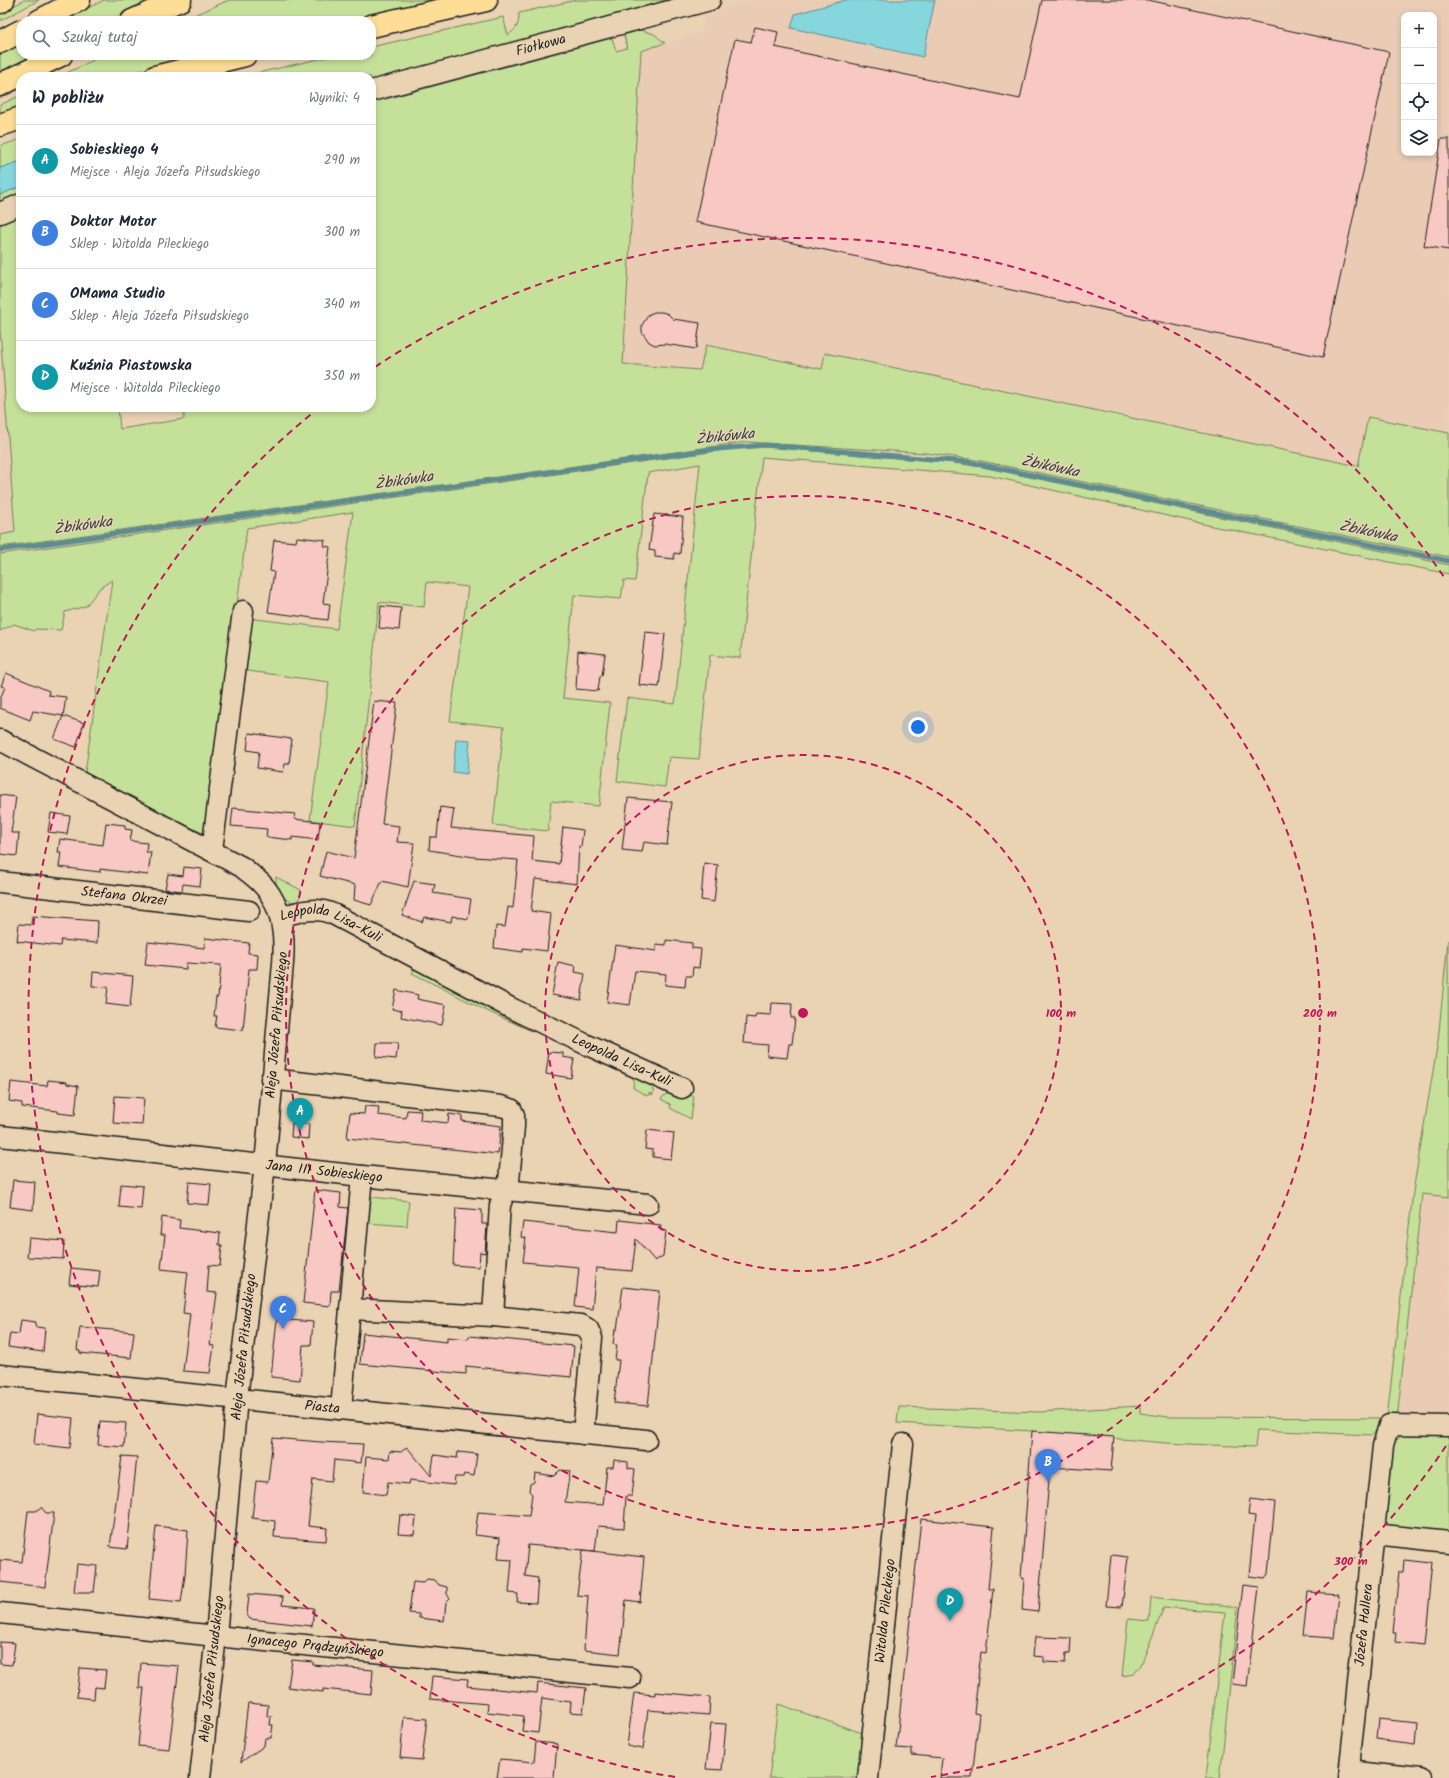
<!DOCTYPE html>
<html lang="pl">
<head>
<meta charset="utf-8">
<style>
	body { margin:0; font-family:Kalam,sans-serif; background:#f2f2f3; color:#1f2937 }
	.controls { position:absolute; right:12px; top:12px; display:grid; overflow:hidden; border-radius:8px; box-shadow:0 2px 6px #0003 }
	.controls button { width:36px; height:36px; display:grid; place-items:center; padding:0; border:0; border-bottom:1px solid #e0e1e3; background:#fff; color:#1f2937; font:20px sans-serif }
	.you { position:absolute; left:918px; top:727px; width:14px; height:14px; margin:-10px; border:3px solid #fff; border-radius:50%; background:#1a73e8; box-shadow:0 0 0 6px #1a73e833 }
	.badge { display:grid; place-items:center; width:26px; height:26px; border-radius:50%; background:#0f766e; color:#fff; font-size:13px; font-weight:700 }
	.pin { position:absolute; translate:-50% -33px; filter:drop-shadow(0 1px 2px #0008) }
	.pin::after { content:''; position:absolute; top:21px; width:14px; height:12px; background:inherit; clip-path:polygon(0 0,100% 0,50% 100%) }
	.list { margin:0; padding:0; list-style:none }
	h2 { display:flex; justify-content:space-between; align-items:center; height:52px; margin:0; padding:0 16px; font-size:17px }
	h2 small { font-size:13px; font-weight:400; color:#747a83 }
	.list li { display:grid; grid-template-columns:26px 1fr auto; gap:12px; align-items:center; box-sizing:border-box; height:72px; padding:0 16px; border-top:1px solid #e0e1e3 }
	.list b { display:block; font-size:15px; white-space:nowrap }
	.list p { margin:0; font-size:13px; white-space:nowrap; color:#747a83 }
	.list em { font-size:13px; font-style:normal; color:#747a83 }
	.icon { flex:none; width:22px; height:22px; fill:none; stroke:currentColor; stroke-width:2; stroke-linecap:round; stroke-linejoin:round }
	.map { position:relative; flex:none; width:1449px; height:1778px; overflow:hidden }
	.search { position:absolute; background:#fff; box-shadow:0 2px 6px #0003; left:16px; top:16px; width:360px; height:44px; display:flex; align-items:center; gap:10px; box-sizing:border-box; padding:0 14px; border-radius:16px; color:#747a83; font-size:15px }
	.panel { position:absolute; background:#fff; box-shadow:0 2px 6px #0003; left:16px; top:72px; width:360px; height:340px; border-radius:16px }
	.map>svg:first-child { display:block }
	.built { fill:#eaccb5; fill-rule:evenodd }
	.green { fill:#c5e199; stroke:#707e5a }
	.water { fill:#86d7dd; stroke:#5c8c90 }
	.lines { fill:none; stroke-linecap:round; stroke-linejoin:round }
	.stream { stroke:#5c8c90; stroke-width:5 }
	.building { fill:#f8c8c2; stroke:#1c1c1c }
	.minor-casing { stroke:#1c1c1c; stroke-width:23 }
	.highway-casing { stroke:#1c1c1c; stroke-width:25 }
	.minor { stroke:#ead3b3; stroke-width:20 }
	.highway { stroke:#fedd96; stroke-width:22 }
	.ring { fill:none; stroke:#c2185b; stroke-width:2; stroke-dasharray:7 5 }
	.labels { text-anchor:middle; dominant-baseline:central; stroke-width:3; stroke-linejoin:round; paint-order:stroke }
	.street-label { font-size:14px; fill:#1c1c1c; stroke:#ead3b3 }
	.water-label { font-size:15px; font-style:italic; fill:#314143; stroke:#ead3b3 }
	.centre { fill:#c2185b; stroke:#ead3b3; stroke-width:2 }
	.ring-label { font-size:12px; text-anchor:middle; font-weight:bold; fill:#c2185b; stroke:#ead3b3; stroke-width:3; stroke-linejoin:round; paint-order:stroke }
</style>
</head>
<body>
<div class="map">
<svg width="1449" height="1778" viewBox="0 0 1449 1778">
	<rect width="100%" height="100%" fill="#ead3b3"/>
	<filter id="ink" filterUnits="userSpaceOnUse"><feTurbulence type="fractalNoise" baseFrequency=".025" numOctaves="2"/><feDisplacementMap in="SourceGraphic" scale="8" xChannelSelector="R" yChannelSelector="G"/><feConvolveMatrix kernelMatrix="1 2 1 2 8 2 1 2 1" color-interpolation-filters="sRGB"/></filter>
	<g filter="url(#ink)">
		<g class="built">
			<path d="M753,0H1449V548L825,353L822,369L707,345L700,370L623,364L641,51L701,32L708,12ZM1404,15H1434V153H1404Z"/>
			<path d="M0,329L15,533L0,535Z"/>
			<path d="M1423,1194L1449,1197V1416L1397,1419Z"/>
		</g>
		<g class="green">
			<path d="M24,0H39L0,21V14Z"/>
			<path d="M104,0H153L107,21H63Z"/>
			<path d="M229,0H433L344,21H181Z"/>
			<path d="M576,0H685L371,82V77H240L336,55H371V47L503,17L508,35C517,29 519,24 519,13Z"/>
			<path d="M641,30L654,34L665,43L641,51L623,364L700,370L706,345L822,369L825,353L1358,466L1368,417L1449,433V557L976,460L926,453L746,442L0,547V535L15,532L0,329V225L21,216V407H118L120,429L184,419V407H371V103L612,38L616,51L627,48L624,35Z"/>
			<path d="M21,43V55H34L0,72V54Z"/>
			<path d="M104,55H199L117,77H58Z"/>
			<path d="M21,95V107L0,114V105Z"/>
			<path d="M21,139V161L0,168V146Z"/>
			<path d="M21,186V197L0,207V195Z"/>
			<path d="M764,447L946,462L982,467L1449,565V574L1212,526L990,476L762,457L740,658L710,655L699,759L669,757L665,787L617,781L627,698L675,704L700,464L648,473L635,581L624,580L621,599L574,595L563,698L610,703L599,806L551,801L548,831L493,825L504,727L450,721L468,587L427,582L424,607L379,602L355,826L310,820L329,682L241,670L248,618L337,629L353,512L247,528L222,720H218L206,835L85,773L112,580L100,588L86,606L65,612L61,630L36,629L34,631L14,624L0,631V554L731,449Z"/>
			<path d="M276,877L301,890L300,897L296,902C283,902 275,890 276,877Z"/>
			<path d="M1448,940L1449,1197L1422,1194L1397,1419H1387L1372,1435L1257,1430L1255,1447L1166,1443L1032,1431L897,1423L899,1407L1039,1412L1140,1406V1413L1168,1417L1387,1418L1413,1192L1438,1041Z"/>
			<path d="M416,965L535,1030L534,1032L487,1011L412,973Z"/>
			<path d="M636,1073C645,1079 655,1083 653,1095L649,1093L648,1096L633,1088L634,1078L633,1077Z"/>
			<path d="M672,1093L694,1096L691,1119L670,1108L671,1105L661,1099L666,1094Z"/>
			<path d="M371,1197L409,1201L407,1226L368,1223Z"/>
			<path d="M1402,1435H1449V1537L1390,1529L1381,1521V1497L1394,1443Z"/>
			<path d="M1151,1597L1238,1607L1220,1778H1206L1225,1612L1164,1607L1141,1665L1134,1674L1122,1676L1128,1619L1149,1621Z"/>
			<path d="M778,1704L865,1734L860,1778H769Z"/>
		</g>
		<g class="water">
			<path d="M846,0H935L923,57L791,28L795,14Z"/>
			<path d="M21,161V186L0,195V168Z"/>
			<path d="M456,739L470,740L467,774L453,772Z"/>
		</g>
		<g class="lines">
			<path class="stream" d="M0,550L706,450L766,445L968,462L1449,561"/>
		</g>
		<g class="building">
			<path d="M1042,0H1148L1389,52L1323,357L695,222L735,39L751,42L755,27L778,32L775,47L1020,99Z"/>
			<path d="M1441,139H1449V250L1424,246Z"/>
			<path d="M655,312H662L668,314L673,319L700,323L696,349L665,344L655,345L649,342L642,332V325L649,314Z"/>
			<path d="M654,514L683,517L680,554L674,553V559L655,557V551L649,550Z"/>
			<path d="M297,537L325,540L324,546L330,547L323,603L330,604L328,620L268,612L274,572L270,571L274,540L296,542Z"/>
			<path d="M381,606L401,608L399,630L379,628Z"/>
			<path d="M645,632L665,634L659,687L639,685Z"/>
			<path d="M578,651L605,654L602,676H600L598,691L576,689Z"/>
			<path d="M6,673L49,691L48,695L66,697L63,716L33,711L30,720L0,708V699L5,687L1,686Z"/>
			<path d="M374,701L397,703L382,824L399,826L397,842L414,843L408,887L382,881L371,905L354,900L355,885L320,876L326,851L354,858Z"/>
			<path d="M63,716L84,723L76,747L54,739Z"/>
			<path d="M249,733L292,739L289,764H285L283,772L257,768L259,752L247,750Z"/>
			<path d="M0,795L16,797L11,833H19L17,856L0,854Z"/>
			<path d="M628,798L672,802L667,845L644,842L642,852L622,850Z"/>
			<path d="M440,807L454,809L451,828L534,836L532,861L559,864L563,827L583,830L581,847L579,846L577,884L535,879L531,911L551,914L547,951L523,948V952L494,948L496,926L505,927L508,907L513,908L518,860L474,857L429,850L430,837H437Z"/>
			<path d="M233,808L295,814L294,819L320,822L318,840L292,837V840L266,837L267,829L231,826Z"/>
			<path d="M51,813L70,816L67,834L48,832Z"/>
			<path d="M106,823L125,825V829L132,830L130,841L147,843L146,852H151L148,875L100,869V872L59,867L61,852H58L60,839L103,845Z"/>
			<path d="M704,863L718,865L714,902L701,900Z"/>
			<path d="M184,867L202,869L200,886L183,884L182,891L165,889L168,874L183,876Z"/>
			<path d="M414,881L435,884L433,893L471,899L468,919L452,916L451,922L424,917L422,922L402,915Z"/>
			<path d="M32,916L98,921L97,943L61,940L60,946L17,941L19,924L31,925Z"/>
			<path d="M205,938L249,943L248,953L258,954L257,969H249L243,1030L215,1027L217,1016H214L215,1006L216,997H218L221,965L186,963V969L145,965L148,942L204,948Z"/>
			<path d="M666,940L692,943V948L701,949L699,968L693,967L692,976H686L685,987L665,985L666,974L635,971L630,1005L607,1002L615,945L656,951V944L666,945Z"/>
			<path d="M558,962L576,966L575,972L585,974L581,1000L552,995Z"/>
			<path d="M93,972L133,976L130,1007L106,1004L108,987L92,986Z"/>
			<path d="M396,990L418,995L417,999L446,1005L442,1025L401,1017L402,1011L392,1009Z"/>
			<path d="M772,1003L792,1004L791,1018H795L792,1044H789L787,1058L767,1056L768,1045L744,1043L746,1017L755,1018L756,1014L771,1015Z"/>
			<path d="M377,1043H398L396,1059L376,1057Z"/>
			<path d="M549,1052L563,1053V1057L574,1059L571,1078L546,1074Z"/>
			<path d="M48,1080L67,1082V1084L78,1086L75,1115L58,1113V1111L22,1107V1103L9,1101L11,1082L47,1086Z"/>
			<path d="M115,1096L144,1098L142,1125L113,1123Z"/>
			<path d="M365,1106L379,1107L378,1115L406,1118L407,1110L421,1111L420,1120L448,1123L449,1114L462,1116V1121L501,1126L498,1154L347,1138L350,1113L364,1114Z"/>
			<path d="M292,1123L309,1124L308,1139L291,1137Z"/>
			<path d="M647,1130L674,1133L671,1159L653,1157V1150L645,1149Z"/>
			<path d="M13,1180L35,1182L33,1210L10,1207Z"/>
			<path d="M189,1182L211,1184L209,1205L187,1203Z"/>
			<path d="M121,1184L143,1186L141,1209L119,1207Z"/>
			<path d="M315,1190L341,1193L340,1207L348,1208L339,1291H331L330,1306L303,1303Z"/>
			<path d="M456,1208L482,1210V1224H487L485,1253L480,1252L479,1267L453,1265Z"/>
			<path d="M162,1217L180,1220L179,1228L220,1233L219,1245H222L220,1266L209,1265L207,1292L217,1293L210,1345L214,1346L210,1373L183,1371L190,1314L183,1313L188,1272L161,1269L165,1235H160Z"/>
			<path d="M619,1220L661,1225L660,1230L666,1231L663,1256L655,1261L636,1239L632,1271L596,1268L592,1309L575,1307L579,1267L523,1262L526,1238L521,1237L523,1222L618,1232Z"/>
			<path d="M29,1238L64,1241L63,1259L27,1257Z"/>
			<path d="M71,1268L100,1271L98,1287L69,1284Z"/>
			<path d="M623,1287L660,1291L648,1406L614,1403L619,1360H615L617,1345L613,1344L615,1330H617Z"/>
			<path d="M277,1319L313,1322L311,1345H303L300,1380L271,1377Z"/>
			<path d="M21,1320L36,1322L35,1327L45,1328L43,1352L8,1347L10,1333L19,1334Z"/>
			<path d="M80,1327L134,1332L131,1358L80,1353V1351L77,1350Z"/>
			<path d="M363,1333L447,1342V1337L468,1339L469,1336L574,1346L571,1377L466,1366V1374L360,1364Z"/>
			<path d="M37,1414L73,1418L70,1448L34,1444Z"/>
			<path d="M100,1421L126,1423L124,1447L98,1445Z"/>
			<path d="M1032,1431L1114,1437L1111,1471L1050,1467L1038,1612L1022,1610L1024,1578H1021Z"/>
			<path d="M273,1438L321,1442L363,1444L361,1463L334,1460L332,1481L313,1479L308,1526L327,1528L326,1541L274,1537L275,1521L252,1518L256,1481L268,1482Z"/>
			<path d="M407,1447L431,1476L434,1455L457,1458L458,1452L477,1454L474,1476L464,1474L463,1477H455L454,1485L410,1480L409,1484L388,1482L386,1495L363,1492L366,1457L389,1459L390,1451L401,1452Z"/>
			<path d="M122,1456L137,1457L127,1549L110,1547Z"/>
			<path d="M614,1460L628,1462V1468L635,1469L632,1496H626L624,1528L598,1526L595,1551L528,1545L525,1576L538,1578L536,1603L517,1602L518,1594L509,1593L512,1560L498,1559L500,1538L475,1535L478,1512L529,1516L532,1494L529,1491L530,1484L534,1482L535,1473L554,1476L560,1470L570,1471L565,1502L603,1505L607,1467H613Z"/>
			<path d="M1250,1499L1275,1502L1268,1574L1265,1578L1249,1576L1255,1516L1248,1515Z"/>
			<path d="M41,1507L46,1513H54L45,1587L0,1582V1560L22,1562L28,1511H36Z"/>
			<path d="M400,1515L416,1517L414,1535L398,1534Z"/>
			<path d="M921,1519L994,1527L988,1589H993L986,1653L981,1652L974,1713L979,1714L972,1778H940L942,1758L912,1755V1749L896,1748Z"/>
			<path d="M156,1526L188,1530L185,1575L181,1602L149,1599Z"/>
			<path d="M583,1550L644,1557L640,1602L626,1600L620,1654L584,1650L588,1596L577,1595Z"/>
			<path d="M1111,1555L1128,1557L1122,1607L1106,1606Z"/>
			<path d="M1404,1560L1433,1563L1425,1645L1395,1642L1396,1632H1393L1399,1571H1403Z"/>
			<path d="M77,1564L97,1566L94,1592H74Z"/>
			<path d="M427,1579L435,1580L439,1585L447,1587V1594L450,1599L446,1603L444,1621L419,1618V1614L409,1613L413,1582L423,1583Z"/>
			<path d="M1243,1585L1259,1587L1247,1686L1232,1684Z"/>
			<path d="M1308,1592L1339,1594L1334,1638L1303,1636Z"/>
			<path d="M249,1594L283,1597L282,1605L314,1608L312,1626L250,1619L247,1615Z"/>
			<path d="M1035,1637L1071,1638L1070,1653H1066L1065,1663L1044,1662V1657L1033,1656Z"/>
			<path d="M0,1642L15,1643L12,1665L0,1664Z"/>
			<path d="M292,1660L313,1662V1665L373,1670L371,1694L323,1689V1692L288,1687Z"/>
			<path d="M141,1663L179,1666L169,1749L138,1746L144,1688H139Z"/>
			<path d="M80,1668L106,1670L104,1688L95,1687L94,1699L77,1697Z"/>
			<path d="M432,1676L468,1679L467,1686L537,1693L538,1683L586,1688L583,1713L570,1712L571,1702L542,1698L538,1733L522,1731L524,1716L487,1712L488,1704L430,1699Z"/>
			<path d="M655,1692L710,1697L709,1715L648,1710L643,1749L627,1746L634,1693L655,1695Z"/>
			<path d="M248,1703L268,1705L267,1716H271L270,1725H273L271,1738H265L264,1746L241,1762Z"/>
			<path d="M404,1717L427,1719L422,1760L400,1758Z"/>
			<path d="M1379,1719L1417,1723L1415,1745L1377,1740Z"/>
			<path d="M711,1723L726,1724L722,1770L706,1769Z"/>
			<path d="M536,1742L557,1744L554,1778H497L500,1759L534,1762Z"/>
		</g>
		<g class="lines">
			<defs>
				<g id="minor">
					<path id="s1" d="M371,91L710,0"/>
					<path d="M0,213L21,204"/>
					<path d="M0,740L242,867C250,874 261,881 267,890C283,911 285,938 283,963L265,1165L237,1398L216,1636L200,1778"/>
					<path d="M212,850L243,611"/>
					<path id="s2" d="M0,882L249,911"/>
					<path id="s3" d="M280,917C298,912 315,906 333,914L509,1007L583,1043L682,1088"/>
					<path d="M271,1079L501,1106L511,1109L514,1115V1126L509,1181L500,1205L493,1316"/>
					<path id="s4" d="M0,1136L362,1176L648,1204"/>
					<path d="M350,1309L493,1316L581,1325L588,1329L592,1338L583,1434"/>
					<path id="s5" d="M0,1375L646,1440"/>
					<path d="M341,1409L362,1176"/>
					<path d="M1374,1534L1449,1542"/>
					<path id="s6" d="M0,1613L216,1636L630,1678"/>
					<path d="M1349,1770L1419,1778"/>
					<path id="s7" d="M868,1778L903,1444"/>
					<path id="s8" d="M1348,1778L1383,1446L1389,1425L1449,1426"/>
				</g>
				<g id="highway">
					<path d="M0,2L3,0"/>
					<path d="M39,21L79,0"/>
					<path d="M132,21L180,0"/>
					<path d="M371,26L486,0"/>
					<path d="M0,42L21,31"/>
					<path d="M155,77L245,55"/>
					<path d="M0,85L61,55"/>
					<path d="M0,125L21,118"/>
				</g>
			</defs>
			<use href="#minor" class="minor-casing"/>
			<use href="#highway" class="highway-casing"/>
			<use href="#minor" class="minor"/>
			<use href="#highway" class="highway"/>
		</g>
	</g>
	<g class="ring">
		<circle cx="803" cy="1013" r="258"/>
		<circle cx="803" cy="1013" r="517"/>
		<path d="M1446 1446A775 775 0 0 1 931 1777M675 1777A775 775 0 0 1 315 411M375 367A775 775 0 0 1 1446 580"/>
	</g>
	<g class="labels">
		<g class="street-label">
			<text stroke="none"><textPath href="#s1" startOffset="176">Fiołkowa</textPath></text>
			<text stroke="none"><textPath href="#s2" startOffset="125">Stefana Okrzei</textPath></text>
			<text stroke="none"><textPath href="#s3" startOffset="54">Leopolda Lisa-Kuli</textPath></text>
			<text transform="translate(277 1025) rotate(-85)">Aleja Józefa Piłsudskiego</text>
			<text stroke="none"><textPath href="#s3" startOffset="378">Leopolda Lisa-Kuli</textPath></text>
			<text stroke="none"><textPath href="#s4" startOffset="326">Jana III Sobieskiego</textPath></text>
			<text transform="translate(244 1347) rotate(-84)">Aleja Józefa Piłsudskiego</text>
			<text stroke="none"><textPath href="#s5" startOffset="324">Piasta</textPath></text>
			<text stroke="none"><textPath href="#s7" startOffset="168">Witolda Pileckiego</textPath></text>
			<text stroke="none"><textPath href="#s8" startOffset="154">Józefa Hallera</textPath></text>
			<text stroke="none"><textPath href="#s6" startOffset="317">Ignacego Prądzyńskiego</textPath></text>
			<text transform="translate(212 1669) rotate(-84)">Aleja Józefa Piłsudskiego</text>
		</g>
		<g class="water-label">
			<text transform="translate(725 437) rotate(-6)">Żbikówka</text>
			<text transform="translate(1050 467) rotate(12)">Żbikówka</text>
			<text transform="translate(404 481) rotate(-8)">Żbikówka</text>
			<text transform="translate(83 526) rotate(-8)">Żbikówka</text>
			<text transform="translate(1368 532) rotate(12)">Żbikówka</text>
		</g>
	</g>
	<circle cx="803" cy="1013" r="6" class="centre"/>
	<g class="ring-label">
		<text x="1061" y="1017">100 m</text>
		<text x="1320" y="1017">200 m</text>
		<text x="1351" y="1565">300 m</text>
	</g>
</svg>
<div class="controls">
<button>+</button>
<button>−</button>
<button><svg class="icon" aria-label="locate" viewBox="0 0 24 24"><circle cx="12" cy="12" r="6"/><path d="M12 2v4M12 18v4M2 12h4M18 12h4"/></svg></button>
<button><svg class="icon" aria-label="layers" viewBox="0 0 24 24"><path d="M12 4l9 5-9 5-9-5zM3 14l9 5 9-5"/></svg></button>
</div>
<div class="you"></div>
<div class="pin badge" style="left:300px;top:1131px;background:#0f9aa8">A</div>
<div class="pin badge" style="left:1048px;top:1482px;background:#3f7fe0">B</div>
<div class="pin badge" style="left:283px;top:1329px;background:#3f7fe0">C</div>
<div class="pin badge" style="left:950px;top:1621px;background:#0f9aa8">D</div>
<div class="search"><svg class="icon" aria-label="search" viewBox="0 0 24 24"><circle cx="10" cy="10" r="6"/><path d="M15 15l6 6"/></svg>Szukaj tutaj</div>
<section class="panel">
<h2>W pobliżu<small>Wyniki: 4</small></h2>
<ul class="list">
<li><span class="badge" style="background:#0f9aa8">A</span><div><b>Sobieskiego 4</b><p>Miejsce · Aleja Józefa Piłsudskiego</p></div><em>290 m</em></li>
<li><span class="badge" style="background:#3f7fe0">B</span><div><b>Doktor Motor</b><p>Sklep · Witolda Pileckiego</p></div><em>300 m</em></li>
<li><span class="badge" style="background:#3f7fe0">C</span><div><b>OMama Studio</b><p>Sklep · Aleja Józefa Piłsudskiego</p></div><em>340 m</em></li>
<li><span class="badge" style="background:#0f9aa8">D</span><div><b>Kuźnia Piastowska</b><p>Miejsce · Witolda Pileckiego</p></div><em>350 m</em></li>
</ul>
</section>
</div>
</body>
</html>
